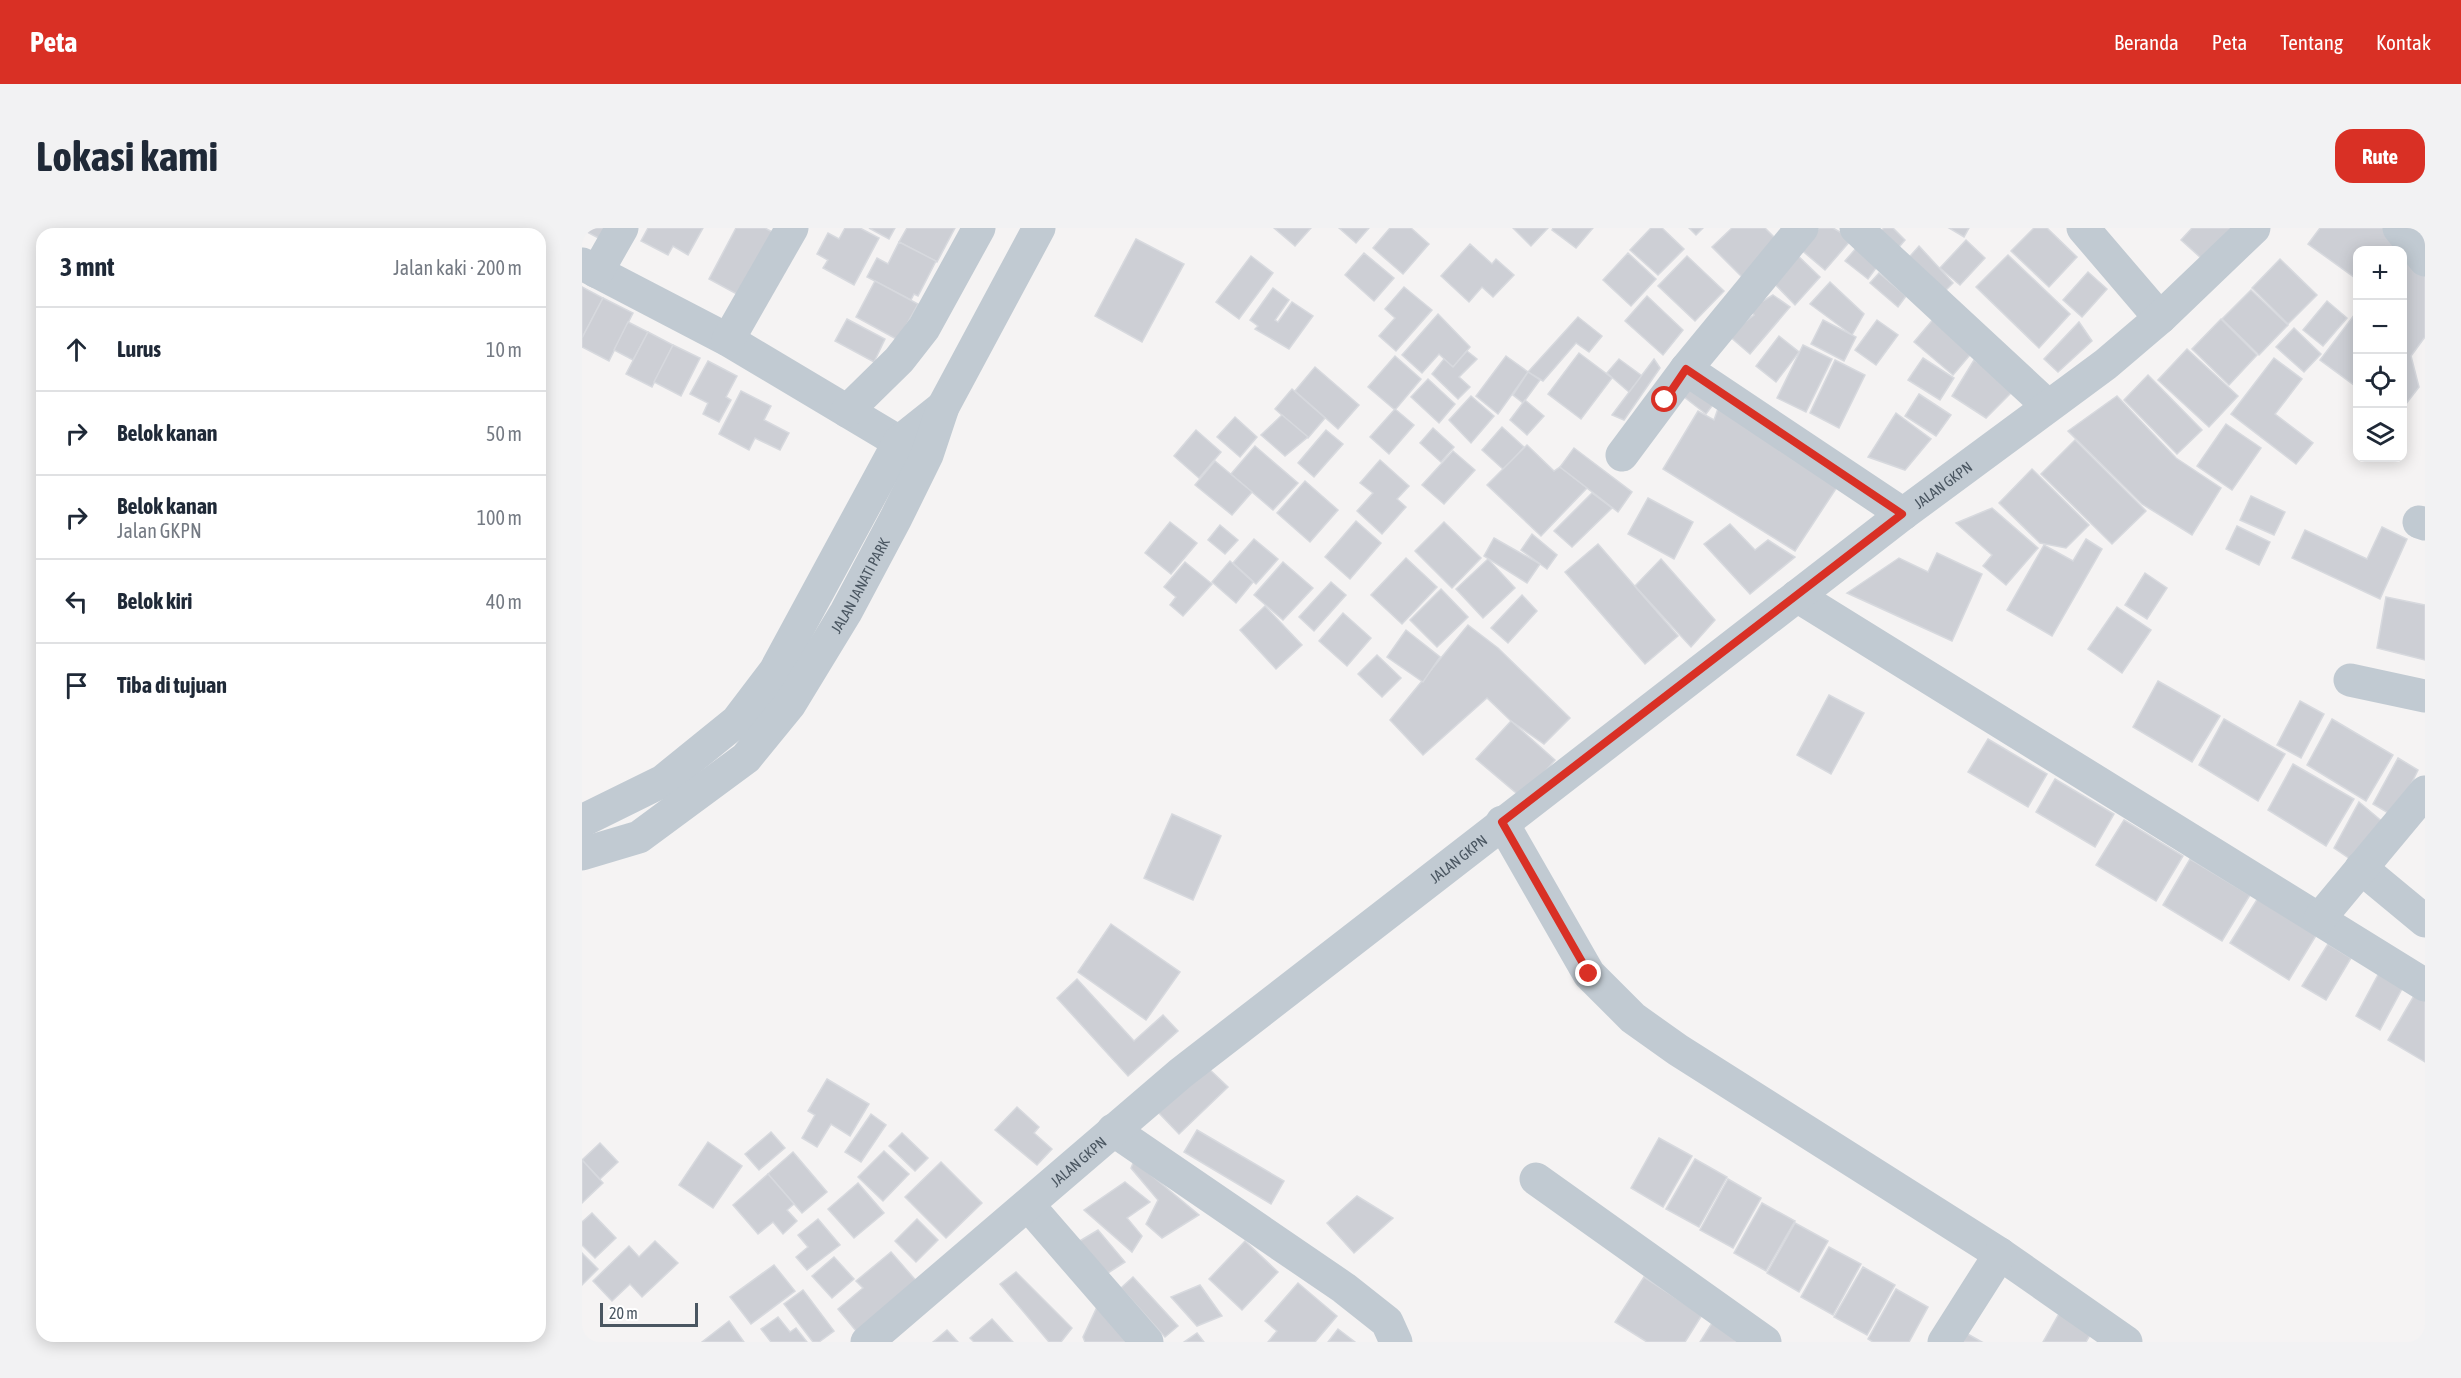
<!DOCTYPE html>
<html lang="id">
<head>
<meta charset="utf-8">
<style>
	body { margin:0; font-family:"Asap Condensed",sans-serif; background:#f2f2f3; color:#1f2937 }
	.controls { position:absolute; right:18px; top:18px; display:grid; overflow:hidden; border-radius:12px; box-shadow:0 3px 15px #0003 }
	.controls button { width:54px; height:54px; display:grid; place-items:center; padding:0; border:0; border-bottom:2px solid #e0e1e3; background:#fff; color:#1f2937; font:30px sans-serif }
	.scale { position:absolute; left:18px; bottom:15px; width:98px; box-sizing:border-box; padding-left:6px; border:3px solid #4a5661; border-top:0; font-size:16px; line-height:21px; white-space:nowrap; color:#4a5661; -webkit-text-stroke:4px #fff; paint-order:stroke }
	.stop { position:absolute; width:18px; height:18px; margin:-14px; border:4px solid #d93025; border-radius:50%; background:#fff }
	.stop.end { background:#d93025; border-color:#fff; box-shadow:0 2px 6px #0008 }
	.list { margin:0; padding:0; list-style:none }
	h2 { display:flex; justify-content:space-between; align-items:center; height:78px; margin:0; padding:0 24px; font-size:26px }
	h2 small { font-size:20px; font-weight:400; color:#747a83 }
	.list li { display:grid; grid-template-columns:39px 1fr auto; gap:18px; align-items:center; box-sizing:border-box; height:84px; padding:0 24px; border-top:2px solid #e0e1e3 }
	.list b { display:block; font-size:22px; white-space:nowrap }
	.list p { margin:0; font-size:20px; white-space:nowrap; color:#747a83 }
	.list em { font-size:20px; font-style:normal; color:#747a83 }
	.icon { flex:none; width:33px; height:33px; fill:none; stroke:currentColor; stroke-width:2; stroke-linecap:round; stroke-linejoin:round }
	.map { position:relative; flex:none; width:1843px; height:1114px; overflow:hidden; border-radius:18px }
	header { display:flex; align-items:center; gap:36px; box-sizing:border-box; height:84px; padding:0 30px; background:#d93025; color:#fff }
	header strong { font-size:28px }
	nav { display:flex; gap:33px; margin-inline-start:auto; font-size:21px }
	.intro { display:flex; align-items:center; justify-content:space-between; box-sizing:border-box; height:144px; padding:0 36px }
	h1 { margin:0; font-size:42px }
	.button { padding:15px 27px; border-radius:18px; background:#d93025; color:#fff; font-size:21px; font-weight:700 }
	main { display:flex; gap:36px; padding:0 36px }
	aside { flex:1; background:#fff; border-radius:18px; box-shadow:0 3px 15px #0003 }
	.map>svg:first-child { display:block }
	.building { fill:#cdcfd5; stroke:#d7d9de; stroke-width:1.5 }
	.lines { fill:none; stroke-linecap:round; stroke-linejoin:round }
	.minor { stroke:#c1cad2; stroke-width:33 }
	.route { stroke:#d93025; stroke-width:8 }
	.labels { text-anchor:middle; dominant-baseline:central; stroke-width:4.5; stroke-linejoin:round; paint-order:stroke }
	.street-label { font-size:15px; fill:#4a5661; stroke:#fff }
</style>
</head>
<body>
<header>
<strong>Peta</strong>
<nav><a>Beranda</a><a>Peta</a><a>Tentang</a><a>Kontak</a></nav>
</header>
<div class="intro"><h1>Lokasi kami</h1><a class="button">Rute</a></div>
<main>
<aside>
<h2>3 mnt<small>Jalan kaki · 200 m</small></h2>
<ul class="list">
<li><svg class="icon" aria-label="ahead" viewBox="0 0 24 24"><path d="M12 20V5M6 11l6-6 6 6"/></svg><div><b>Lurus</b></div><em>10 m</em></li>
<li><svg class="icon" aria-label="right" viewBox="0 0 24 24"><path d="M7 20v-9h11M14 6l5 5-5 5"/></svg><div><b>Belok kanan</b></div><em>50 m</em></li>
<li><svg class="icon" aria-label="right" viewBox="0 0 24 24"><path d="M7 20v-9h11M14 6l5 5-5 5"/></svg><div><b>Belok kanan</b><p>Jalan GKPN</p></div><em>100 m</em></li>
<li><svg class="icon" aria-label="left" viewBox="0 0 24 24"><path d="M17 20v-9H6M10 6l-5 5 5 5"/></svg><div><b>Belok kiri</b></div><em>40 m</em></li>
<li><svg class="icon" aria-label="arrive" viewBox="0 0 24 24"><path d="M6 21V4h12l-3 4 3 4H6"/></svg><div><b>Tiba di tujuan</b></div></li>
</ul>
</aside>
<div class="map">
<svg width="1843" height="1114" viewBox="0 0 1843 1114">
	<rect width="100%" height="100%" fill="#f5f3f3"/>
	<g class="building">
		<path d="M2,0H34L26,15L1,2Z"/>
		<path d="M66,0H121L106,27L91,18L86,27L59,13Z"/>
		<path d="M154,0H183L196,7L162,70L127,51Z"/>
		<path d="M263,0H278L297,10L272,57L241,40L246,32L235,26L246,5L257,11Z"/>
		<path d="M287,0H313L307,11Z"/>
		<path d="M325,0H373L355,34L317,14Z"/>
		<path d="M692,0H729L713,18Z"/>
		<path d="M757,0H787L774,15Z"/>
		<path d="M808,0H829L847,16L821,46L791,20Z"/>
		<path d="M931,0H966L949,18Z"/>
		<path d="M971,0H1011L994,20L970,2Z"/>
		<path d="M1069,0H1080L1102,21L1076,47L1048,22Z"/>
		<path d="M1107,0H1121L1114,7Z"/>
		<path d="M1150,0H1183L1196,13L1160,49L1130,19Z"/>
		<path d="M1237,0H1251L1270,11L1243,42L1217,20Z"/>
		<path d="M1302,0H1311L1323,12L1312,25L1291,10Z"/>
		<path d="M1367,0H1387L1382,9Z"/>
		<path d="M1452,0H1465L1495,29L1467,59L1429,23Z"/>
		<path d="M1610,0H1661L1628,38L1599,12Z"/>
		<path d="M1738,0H1822L1843,16V109L1829,128L1837,159L1820,181V22H1776V52L1726,16Z"/>
		<path d="M554,11L602,36L560,114L513,88Z"/>
		<path d="M1384,12L1403,30L1378,57L1358,40Z"/>
		<path d="M317,14L354,33L336,68L332,66L329,72L285,49L295,30L306,36Z"/>
		<path d="M888,16L910,36L914,31L932,47L911,69L900,59L887,74L859,48Z"/>
		<path d="M1337,18L1371,55L1357,69L1322,35Z"/>
		<path d="M1275,19L1297,36L1286,51L1263,33Z"/>
		<path d="M1211,23L1238,49L1213,77L1185,48Z"/>
		<path d="M782,25L812,50L792,73L763,47Z"/>
		<path d="M1046,25L1074,51L1049,78L1021,52Z"/>
		<path d="M1426,27L1488,86L1457,120L1394,59Z"/>
		<path d="M669,28L691,45L657,91L634,74Z"/>
		<path d="M1105,28L1142,63L1113,93L1076,58Z"/>
		<path d="M1698,31L1735,67L1706,96L1670,60Z"/>
		<path d="M1506,44L1525,61L1500,89L1481,72Z"/>
		<path d="M1297,45L1324,68L1316,79L1288,55Z"/>
		<path d="M293,53L336,76L316,112L274,89Z"/>
		<path d="M1248,54L1282,86L1270,107L1228,76Z"/>
		<path d="M0,59L21,70L0,110Z"/>
		<path d="M822,59L850,82L814,123L797,108L813,90L803,81Z"/>
		<path d="M691,60L707,72L693,92L696,94L710,74L731,88L707,121L673,101L676,98L668,92Z"/>
		<path d="M1669,62L1706,97L1677,127L1640,91Z"/>
		<path d="M1191,67L1208,79L1168,126L1146,107L1172,87L1162,72L1181,73Z"/>
		<path d="M1065,68L1101,102L1081,127L1043,93Z"/>
		<path d="M21,70L51,85L27,133L0,119V110Z"/>
		<path d="M1745,73L1765,90L1741,118L1721,102Z"/>
		<path d="M1359,82L1398,115L1371,147L1332,114Z"/>
		<path d="M1776,82V160L1738,132Z"/>
		<path d="M856,86L888,119L871,139L857,126L840,145L820,127Z"/>
		<path d="M996,89L1020,108L1007,124L994,115L961,153L946,144Z"/>
		<path d="M265,91L303,111L292,134L253,113Z"/>
		<path d="M1639,91L1675,127L1647,157L1610,121Z"/>
		<path d="M1241,92L1274,109L1262,133L1229,116Z"/>
		<path d="M1295,92L1316,107L1294,137L1273,122Z"/>
		<path d="M46,94L66,104L51,132L32,122Z"/>
		<path d="M1497,94L1510,113L1476,144L1462,131Z"/>
		<path d="M1712,100L1739,126L1722,144L1694,119Z"/>
		<path d="M66,104L91,117L70,159L44,146Z"/>
		<path d="M1197,108L1217,124L1194,154L1174,138Z"/>
		<path d="M91,117L118,130L99,168L72,154Z"/>
		<path d="M1221,117L1250,131L1224,184L1195,170Z"/>
		<path d="M1605,121L1656,168L1627,199L1576,152Z"/>
		<path d="M885,123L895,131L877,149L888,159L876,171L850,146L862,131L871,139Z"/>
		<path d="M997,125L1030,150L999,191L966,166Z"/>
		<path d="M813,128L839,151L813,182L786,159Z"/>
		<path d="M924,128L946,144L916,186L894,168Z"/>
		<path d="M1341,130L1372,150L1358,172L1326,152Z"/>
		<path d="M1692,130L1720,151L1693,186L1731,215L1714,236L1649,186Z"/>
		<path d="M1037,131L1060,148L1047,164L1025,145Z"/>
		<path d="M1072,131L1078,140L1042,192L1030,187Z"/>
		<path d="M1253,132L1283,147L1257,200L1228,185Z"/>
		<path d="M1392,132L1436,158L1404,190L1370,168Z"/>
		<path d="M126,133L155,148L144,169L149,172L137,194L121,186L126,175L108,166Z"/>
		<path d="M733,139L777,177L756,201L713,163Z"/>
		<path d="M946,144L958,152L941,175L931,167Z"/>
		<path d="M1566,147L1620,202L1595,226L1542,172Z"/>
		<path d="M846,151L873,176L857,195L829,169Z"/>
		<path d="M1112,151L1136,170L1124,186L1097,165Z"/>
		<path d="M710,161L743,190L726,210L693,181Z"/>
		<path d="M159,163L189,178L182,192L207,205L198,222L173,210L167,222L137,206Z"/>
		<path d="M1337,166L1369,187L1354,208L1323,188Z"/>
		<path d="M889,168L912,188L889,215L867,192Z"/>
		<path d="M1535,168L1594,230L1639,260L1610,307L1560,276L1486,203Z"/>
		<path d="M943,172L962,188L945,207L928,192Z"/>
		<path d="M1139,172L1261,250L1213,323L1081,241L1116,183L1132,192Z"/>
		<path d="M813,181L832,197L807,226L788,209Z"/>
		<path d="M1314,185L1349,211L1323,242L1286,229Z"/>
		<path d="M700,187L726,209L703,228L679,207Z"/>
		<path d="M653,189L675,209L658,229L635,209Z"/>
		<path d="M1644,196L1679,220L1650,262L1615,238Z"/>
		<path d="M920,199L942,219L922,242L900,222Z"/>
		<path d="M851,200L872,219L859,234L838,215Z"/>
		<path d="M614,202L639,224L617,250L592,228Z"/>
		<path d="M744,202L761,216L732,249L716,235Z"/>
		<path d="M1493,212L1564,283L1530,316L1459,246Z"/>
		<path d="M945,217L972,243L978,239L1005,260L959,308L905,257Z"/>
		<path d="M673,218L716,255L691,282L649,246Z"/>
		<path d="M992,220L1050,264L1036,284L978,239Z"/>
		<path d="M871,223L893,242L862,276L840,257Z"/>
		<path d="M798,232L827,258L815,271L824,279L800,306L775,283L791,265L778,255Z"/>
		<path d="M633,233L670,264L650,287L613,257Z"/>
		<path d="M1450,241L1507,297L1484,320L1458,315L1417,275Z"/>
		<path d="M723,253L756,282L728,314L695,285Z"/>
		<path d="M1010,265L1030,280L990,319L972,303Z"/>
		<path d="M1669,268L1703,284L1692,307L1658,292Z"/>
		<path d="M1066,270L1111,294L1092,331L1046,306Z"/>
		<path d="M1410,280L1456,320L1424,357L1401,338L1410,327L1374,295Z"/>
		<path d="M774,293L799,315L768,351L743,329Z"/>
		<path d="M588,294L615,315L589,346L563,325Z"/>
		<path d="M862,294L899,330L870,360L833,323Z"/>
		<path d="M1148,296L1173,322L1186,312L1213,329L1168,366L1122,316Z"/>
		<path d="M638,297L656,312L643,326L626,312Z"/>
		<path d="M1655,298L1688,314L1677,337L1644,321Z"/>
		<path d="M1800,299L1825,311L1798,371L1710,330L1723,302L1785,331Z"/>
		<path d="M950,306L975,327L965,341L939,322Z"/>
		<path d="M912,310L958,336L945,355L902,328Z"/>
		<path d="M672,311L696,331L674,356L651,335Z"/>
		<path d="M1504,311L1520,321L1470,408L1425,382L1462,317L1491,333Z"/>
		<path d="M1016,316L1096,408L1063,436L983,344Z"/>
		<path d="M1355,325L1400,346L1370,413L1265,365L1317,330L1346,344Z"/>
		<path d="M824,330L855,359L820,396L789,367Z"/>
		<path d="M906,331L933,360L901,390L874,361Z"/>
		<path d="M1079,331L1133,392L1109,419L1053,358Z"/>
		<path d="M648,333L671,354L654,375L630,354Z"/>
		<path d="M603,334L630,356L601,388L588,377L594,369L582,359Z"/>
		<path d="M701,334L731,360L701,392L672,367Z"/>
		<path d="M1563,345L1585,360L1565,391L1543,377Z"/>
		<path d="M749,354L764,367L732,403L717,389Z"/>
		<path d="M859,361L886,389L855,419L828,392Z"/>
		<path d="M940,367L955,383L926,415L909,400Z"/>
		<path d="M1804,369L1843,377V432L1795,420Z"/>
		<path d="M683,378L720,417L694,441L658,402Z"/>
		<path d="M1535,379L1569,402L1540,445L1506,421Z"/>
		<path d="M761,385L789,410L765,438L737,413Z"/>
		<path d="M886,397L916,420L988,490L962,516L929,493L905,470L841,527L808,492Z"/>
		<path d="M824,402L858,429L841,454L805,429Z"/>
		<path d="M795,427L819,450L800,469L776,446Z"/>
		<path d="M1576,453L1638,488L1610,534L1551,499Z"/>
		<path d="M1247,467L1282,485L1249,546L1215,527Z"/>
		<path d="M1718,473L1742,486L1719,530L1695,517Z"/>
		<path d="M1642,491L1703,526L1676,573L1617,537Z"/>
		<path d="M1750,491L1811,527L1784,573L1725,537Z"/>
		<path d="M929,493L973,532L940,570L894,531Z"/>
		<path d="M1406,511L1465,546L1446,579L1386,544Z"/>
		<path d="M1816,530L1836,542L1813,589L1791,576Z"/>
		<path d="M1711,536L1772,571L1744,618L1686,582Z"/>
		<path d="M1473,551L1532,586L1513,619L1454,584Z"/>
		<path d="M1777,574L1803,596L1777,637L1752,620Z"/>
		<path d="M590,586L639,608L611,672L562,650Z"/>
		<path d="M1542,592L1601,628L1574,673L1514,637Z"/>
		<path d="M1608,631L1668,667L1640,713L1581,677Z"/>
		<path d="M1676,670L1735,706L1707,752L1648,715Z"/>
		<path d="M529,696L598,744L564,792L496,744Z"/>
		<path d="M1746,716L1769,730L1744,772L1720,758Z"/>
		<path d="M1797,745L1821,759L1798,802L1774,788Z"/>
		<path d="M495,751L552,813L581,787L596,803L546,848L475,770Z"/>
		<path d="M1833,766L1843,772V834L1806,812Z"/>
		<path d="M625,839L646,859L597,906L576,884Z"/>
		<path d="M245,851L287,876L268,908L249,896L235,919L220,910L233,887L226,883Z"/>
		<path d="M435,879L457,899L452,905L470,921L455,937L413,902Z"/>
		<path d="M289,886L304,897L279,934L263,924Z"/>
		<path d="M615,902L702,953L689,976L602,924Z"/>
		<path d="M189,904L203,920L177,942L163,926Z"/>
		<path d="M320,905L346,930L333,943L307,918Z"/>
		<path d="M1077,910L1110,928L1081,979L1049,960Z"/>
		<path d="M126,914L160,938L131,980L97,957Z"/>
		<path d="M18,915L36,934L18,951L0,932Z"/>
		<path d="M302,923L327,946L301,973L276,949Z"/>
		<path d="M211,924L245,964L220,985L186,946Z"/>
		<path d="M1113,931L1145,949L1117,999L1084,981Z"/>
		<path d="M0,932L21,955L0,975Z"/>
		<path d="M552,933L617,987L580,1010L564,996L576,972L549,940Z"/>
		<path d="M359,934L400,975L364,1010L323,969Z"/>
		<path d="M186,946L212,976L205,982L215,993L201,1006L191,994L176,1006L151,977Z"/>
		<path d="M1146,951L1179,970L1151,1020L1118,1002Z"/>
		<path d="M543,954L568,974L545,990L560,1008L550,1024L502,982Z"/>
		<path d="M276,955L302,985L272,1010L246,981Z"/>
		<path d="M775,968L811,990L772,1025L745,995Z"/>
		<path d="M1180,975L1213,993L1184,1043L1152,1025Z"/>
		<path d="M10,985L34,1010L13,1030L0,1017V994Z"/>
		<path d="M236,991L258,1017L225,1042L214,1029L226,1019L216,1007Z"/>
		<path d="M335,991L356,1012L334,1034L313,1013Z"/>
		<path d="M1213,995L1246,1013L1217,1064L1185,1045Z"/>
		<path d="M516,1002L543,1034L526,1045L496,1014Z"/>
		<path d="M73,1013L96,1035L60,1069L48,1056L30,1073L11,1053L47,1018L57,1029Z"/>
		<path d="M663,1013L696,1044L660,1082L627,1051Z"/>
		<path d="M1247,1019L1279,1036L1251,1087L1219,1069Z"/>
		<path d="M309,1024L336,1055L275,1104L256,1081L281,1060L274,1053Z"/>
		<path d="M0,1025L16,1041L0,1057Z"/>
		<path d="M252,1029L272,1051L250,1070L230,1048Z"/>
		<path d="M192,1037L213,1063L169,1096L148,1069Z"/>
		<path d="M1281,1039L1313,1057L1285,1107L1252,1089Z"/>
		<path d="M434,1044L490,1100L479,1114H467L418,1056Z"/>
		<path d="M551,1049L596,1098L583,1109L539,1060Z"/>
		<path d="M1062,1049L1120,1087L1103,1114H1065L1033,1094Z"/>
		<path d="M716,1055L755,1088L733,1114H686L695,1103L683,1093Z"/>
		<path d="M618,1057L640,1088L615,1098L589,1069Z"/>
		<path d="M1314,1061L1346,1079L1327,1114H1291L1286,1111Z"/>
		<path d="M221,1062L252,1103L237,1114H231L202,1076Z"/>
		<path d="M516,1077L546,1114H503L501,1109Z"/>
		<path d="M1478,1084L1511,1102L1504,1114H1461Z"/>
		<path d="M196,1089L208,1104L214,1100L225,1114H189L179,1101Z"/>
		<path d="M410,1091L431,1114H392L388,1110Z"/>
		<path d="M147,1093L162,1114H120Z"/>
		<path d="M1130,1095L1160,1114H1118Z"/>
		<path d="M756,1101L773,1114H746Z"/>
		<path d="M365,1102L376,1114H351Z"/>
		<path d="M1382,1104L1400,1114H1376Z"/>
		<path d="M615,1105L622,1114H602Z"/>
	</g>
	<g class="lines">
		<g class="minor">
			<path d="M1274,0L1466,178"/>
			<path d="M1501,0L1578,90"/>
			<path d="M1817,0L1843,32"/>
			<path d="M0,36L146,112L317,214L338,224"/>
			<path d="M15,44L40,0"/>
			<path d="M146,112L210,0"/>
			<path d="M1104,141L1321,286"/>
			<path d="M265,183L317,132L342,100L397,0"/>
			<path d="M1040,227L1104,141L1220,0"/>
			<path d="M1837,294L1843,296"/>
			<path d="M1215,368L1843,757"/>
			<path d="M1768,452L1843,468"/>
			<path d="M0,593L81,553L155,493L193,443L317,214L361,179"/>
			<path d="M920,594L1007,746L1051,790L1096,822L1418,1026L1544,1114"/>
			<path id="s1" d="M0,626L57,609L164,530L208,476L264,384L314,290L345,227L361,179L457,0"/>
			<path d="M1779,640L1843,693"/>
			<path d="M1738,690L1843,564"/>
			<path d="M531,902L762,1060L805,1094L814,1114"/>
			<path d="M954,951L1183,1114"/>
			<path d="M447,978L565,1114"/>
			<path id="s2" d="M285,1114L599,845L1321,286L1524,136L1578,90L1672,0"/>
			<path d="M1362,1114L1418,1026"/>
		</g>
	</g>
	<g class="lines">
		<path class="route" d="M1007,746L920,594L1320,286L1104,141L1083,172"/>
	</g>
	<g class="labels">
		<g class="street-label">
			<text stroke="none"><textPath href="#s2" startOffset="1376">JALAN GKPN</textPath></text>
			<text stroke="none"><textPath href="#s1" startOffset="400">JALAN JANATI PARK</textPath></text>
			<text stroke="none"><textPath href="#s2" startOffset="764">JALAN GKPN</textPath></text>
			<text stroke="none"><textPath href="#s2" startOffset="278">JALAN GKPN</textPath></text>
		</g>
	</g>
</svg>
<div class="controls">
<button>+</button>
<button>−</button>
<button><svg class="icon" aria-label="locate" viewBox="0 0 24 24"><circle cx="12" cy="12" r="6"/><path d="M12 2v4M12 18v4M2 12h4M18 12h4"/></svg></button>
<button><svg class="icon" aria-label="layers" viewBox="0 0 24 24"><path d="M12 4l9 5-9 5-9-5zM3 14l9 5 9-5"/></svg></button>
</div>
<div class="scale">20 m</div>
<div class="stop" style="left:1083px;top:172px"></div>
<div class="stop end" style="left:1007px;top:746px"></div>
</div>
</main>
</body>
</html>
